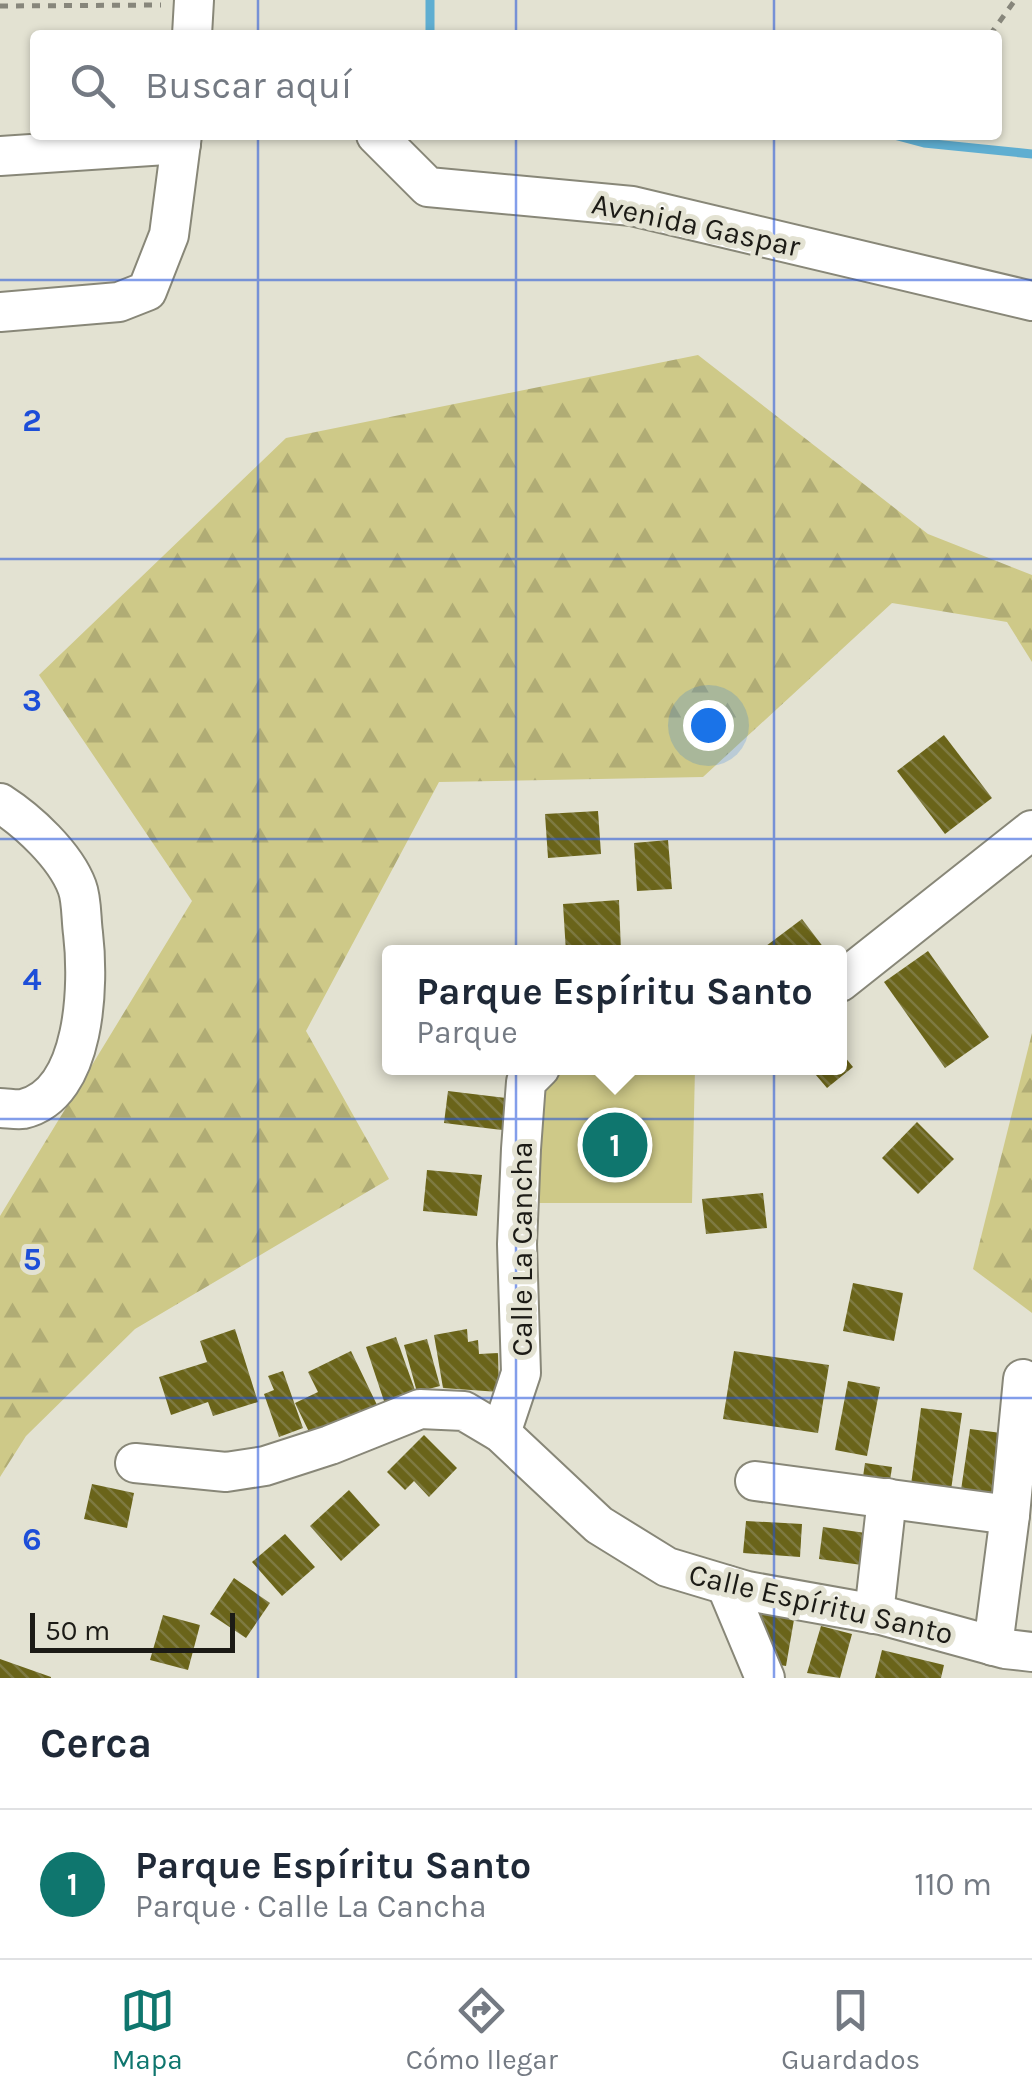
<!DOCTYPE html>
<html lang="es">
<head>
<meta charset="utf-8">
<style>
	body { margin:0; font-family:Karla,sans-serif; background:#f6f6f7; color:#1f2937 }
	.scale { position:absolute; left:30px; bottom:25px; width:205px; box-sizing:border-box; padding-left:10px; border:5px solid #1c1b16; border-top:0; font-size:28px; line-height:35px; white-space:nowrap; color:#1c1b16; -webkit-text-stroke:8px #e3e2d2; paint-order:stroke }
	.you { position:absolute; left:708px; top:725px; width:35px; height:35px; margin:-25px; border:8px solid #fff; border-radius:50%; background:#1a73e8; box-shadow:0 0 0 15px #1a73e833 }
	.badge { display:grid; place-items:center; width:65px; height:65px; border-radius:50%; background:#0f766e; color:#fff; font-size:32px; font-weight:700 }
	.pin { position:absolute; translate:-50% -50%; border:5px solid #fff; box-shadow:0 2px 10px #0006 }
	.popup { position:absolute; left:382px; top:945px; width:465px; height:130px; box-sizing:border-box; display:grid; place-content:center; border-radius:10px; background:#fff; filter:drop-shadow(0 2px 8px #0005); font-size:32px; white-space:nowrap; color:#747a83 }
	.popup b { font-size:38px; color:#1f2937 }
	.popup::after { content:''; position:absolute; left:50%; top:100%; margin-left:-20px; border:20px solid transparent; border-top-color:#fff }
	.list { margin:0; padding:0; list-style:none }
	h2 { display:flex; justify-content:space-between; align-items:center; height:130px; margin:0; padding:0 40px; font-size:42px }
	h2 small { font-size:32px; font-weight:400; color:#747a83 }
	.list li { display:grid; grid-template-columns:65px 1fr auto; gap:30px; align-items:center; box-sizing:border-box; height:150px; padding:0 40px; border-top:2px solid #e0e1e3 }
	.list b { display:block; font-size:38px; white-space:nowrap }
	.list p { margin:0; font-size:32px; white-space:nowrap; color:#747a83 }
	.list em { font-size:32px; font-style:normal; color:#747a83 }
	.icon { flex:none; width:55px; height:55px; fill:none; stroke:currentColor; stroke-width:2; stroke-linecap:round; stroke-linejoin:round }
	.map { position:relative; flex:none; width:1032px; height:1678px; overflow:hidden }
	.search { position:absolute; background:#fff; box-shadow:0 2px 8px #0004; left:30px; right:30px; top:30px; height:110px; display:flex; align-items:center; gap:25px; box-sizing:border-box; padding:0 35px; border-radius:10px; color:#747a83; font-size:38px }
	.sheet { height:280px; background:#fff }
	nav { display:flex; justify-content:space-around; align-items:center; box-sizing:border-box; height:140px; border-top:2px solid #e0e1e3; background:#fff; font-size:28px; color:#747a83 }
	nav a { display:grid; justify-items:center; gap:5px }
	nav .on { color:#0f766e }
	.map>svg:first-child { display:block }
	.forest { fill:url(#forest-firs) }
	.green { fill:#cec988 }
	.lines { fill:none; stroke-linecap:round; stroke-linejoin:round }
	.stream { stroke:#5faed1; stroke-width:9 }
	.building { fill:url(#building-back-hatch) }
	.minor-casing { stroke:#888778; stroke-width:42 }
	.path { stroke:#87867b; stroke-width:5; stroke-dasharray:8 8; stroke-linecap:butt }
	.minor { stroke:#fff; stroke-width:38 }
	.grid { fill:none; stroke:#1d4ed8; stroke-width:2.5; stroke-opacity:0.55 }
	.labels { text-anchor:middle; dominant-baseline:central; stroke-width:10; stroke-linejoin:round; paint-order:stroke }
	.street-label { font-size:30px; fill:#1c1b16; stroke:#e3e2d2 }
	.grid-label { font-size:32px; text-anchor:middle; font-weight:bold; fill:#1d4ed8; stroke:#e3e2d2; stroke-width:10; stroke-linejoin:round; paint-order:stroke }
</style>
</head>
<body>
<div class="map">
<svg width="1032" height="1678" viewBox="0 0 1032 1678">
	<defs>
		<pattern id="forest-firs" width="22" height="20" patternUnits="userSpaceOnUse" patternTransform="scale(2.5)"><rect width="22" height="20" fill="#cec988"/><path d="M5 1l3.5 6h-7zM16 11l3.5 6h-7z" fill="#b0ac75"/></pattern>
		<pattern id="building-back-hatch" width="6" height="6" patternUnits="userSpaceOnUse" patternTransform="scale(2.5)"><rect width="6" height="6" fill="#6a641a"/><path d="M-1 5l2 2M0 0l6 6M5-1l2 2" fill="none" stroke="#7e7a42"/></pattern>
	</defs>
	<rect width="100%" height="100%" fill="#e3e2d2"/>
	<g class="forest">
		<path d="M698,355L928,534L1032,575V662L1007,622L892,603L703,777L439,782L306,1031L389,1179L135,1329L26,1436L0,1477V1216L192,901L39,675L286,438Z"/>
		<path d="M1032,1033V1313L973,1269Z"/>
	</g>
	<path class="green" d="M563,1068H695L692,1203H536L539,1088L548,1075Z"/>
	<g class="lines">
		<g class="stream">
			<path d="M430,35V0"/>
			<path d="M894,135L924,143L1032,154"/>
		</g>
	</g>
	<g class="building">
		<path d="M944,735L992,798L945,834L897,771Z"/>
		<path d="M598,811L601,854L548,858L545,814Z"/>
		<path d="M668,840L672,889L637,891L634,843Z"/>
		<path d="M619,900L621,952H566L563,904Z"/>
		<path d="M802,919L827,952H770L766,946Z"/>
		<path d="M928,951L989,1037L945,1068L884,982Z"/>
		<path d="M840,1051L853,1067L827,1088L810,1068H840Z"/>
		<path d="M448,1091L506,1098L502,1130L444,1123Z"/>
		<path d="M917,1122L954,1159L918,1194L882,1158Z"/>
		<path d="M427,1170L482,1175L477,1216L423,1211Z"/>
		<path d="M763,1193L767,1228L706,1234L702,1199Z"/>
		<path d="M853,1283L903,1293L894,1341L843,1331Z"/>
		<path d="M235,1329L258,1402L213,1416L208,1402L171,1415L159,1377L207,1362L200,1341Z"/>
		<path d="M467,1329L468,1342L478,1340L479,1354L498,1353L499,1392L443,1388L434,1335Z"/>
		<path d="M396,1337L416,1393L385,1404L366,1347Z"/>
		<path d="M427,1339L440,1386L417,1392L404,1345Z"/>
		<path d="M351,1351L378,1407L312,1438L295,1403L318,1392L308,1372Z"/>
		<path d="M734,1351L829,1365L818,1433L723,1419Z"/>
		<path d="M283,1371L303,1428L279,1437L264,1394L274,1390L268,1376Z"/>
		<path d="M848,1381L880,1387L867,1456L835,1450Z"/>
		<path d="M921,1408L962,1413L951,1490L911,1485Z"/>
		<path d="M970,1429L1017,1435L1009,1496L961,1490Z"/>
		<path d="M424,1435L457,1468L429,1497L414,1481L405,1490L387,1472Z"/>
		<path d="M865,1463L892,1467L888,1495L861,1491Z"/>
		<path d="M92,1484L134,1493L127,1528L84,1519Z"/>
		<path d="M349,1490L380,1525L341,1561L310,1526Z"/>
		<path d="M746,1521L802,1524L800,1557L743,1553Z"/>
		<path d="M823,1527L873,1534L869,1566L819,1559Z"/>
		<path d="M285,1534L315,1567L282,1596L252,1562Z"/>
		<path d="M234,1578L270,1603L246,1638L210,1614Z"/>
		<path d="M763,1604L796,1608L786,1666L754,1661Z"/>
		<path d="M163,1615L200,1625L188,1670L150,1660Z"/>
		<path d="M821,1626L852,1634L840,1678L807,1673Z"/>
		<path d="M882,1650L944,1665L941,1678H875Z"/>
		<path d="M0,1659L51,1677V1678H0Z"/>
	</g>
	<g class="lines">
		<defs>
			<g id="minor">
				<path d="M192,35L194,0"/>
				<path d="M376,135L428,187L632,206L1032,301"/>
				<path d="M0,156L181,144"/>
				<path d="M0,312L119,302L147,291L169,235L182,135"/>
				<path d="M0,803C28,821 65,855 77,887C82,900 81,919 83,933C89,983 87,1094 23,1109C16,1110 7,1108 0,1108"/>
				<path d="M840,982L1032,830"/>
				<path d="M501,1433L521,1373L517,1244L521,1149L526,1082L540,1068"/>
				<path d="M135,1463L226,1472L265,1466L330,1445L420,1409L464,1411L501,1433L599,1525L667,1567L747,1591L881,1615L1005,1649L1032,1652"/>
				<path d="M755,1481L1010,1515L1023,1379"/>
				<path d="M726,1585L765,1678"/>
				<path d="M874,1614L887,1498"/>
				<path d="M993,1646L1010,1515"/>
			</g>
		</defs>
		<use href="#minor" class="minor-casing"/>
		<g class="path">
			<path d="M0,6L161,5"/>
			<path d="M990,35L1015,0"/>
		</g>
		<use href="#minor" class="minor"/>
	</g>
	<path class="grid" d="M258,0V35M516,0V35M774,0V35M258,135V1678M516,135V1678M774,135V1678M0,280H1032M0,559H1032M0,839H1032M0,1119H1032M0,1398H1032"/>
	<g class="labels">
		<g class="street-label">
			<text transform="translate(696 225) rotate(12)">Avenida Gaspar</text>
			<text transform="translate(522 1249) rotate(-90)">Calle La Cancha</text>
			<text transform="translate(821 1604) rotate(13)">Calle Espíritu Santo</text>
		</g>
	</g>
	<g class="grid-label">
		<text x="32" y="431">2</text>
		<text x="32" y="711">3</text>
		<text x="32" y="990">4</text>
		<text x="32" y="1270">5</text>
		<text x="32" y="1550">6</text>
	</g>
</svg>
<div class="scale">50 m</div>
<div class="you"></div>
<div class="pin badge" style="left:615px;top:1145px">1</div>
<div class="popup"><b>Parque Espíritu Santo</b>Parque</div>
<div class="search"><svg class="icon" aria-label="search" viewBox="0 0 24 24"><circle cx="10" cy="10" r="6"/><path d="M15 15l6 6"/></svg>Buscar aquí</div>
</div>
<section class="sheet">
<h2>Cerca<small></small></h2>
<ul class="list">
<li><span class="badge">1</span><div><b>Parque Espíritu Santo</b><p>Parque · Calle La Cancha</p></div><em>110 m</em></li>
</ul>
</section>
<nav>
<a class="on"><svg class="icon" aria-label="map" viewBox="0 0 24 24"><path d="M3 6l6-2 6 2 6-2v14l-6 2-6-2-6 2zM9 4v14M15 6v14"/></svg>Mapa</a>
<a><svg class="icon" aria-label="directions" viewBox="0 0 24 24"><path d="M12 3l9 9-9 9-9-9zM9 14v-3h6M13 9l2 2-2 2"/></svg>Cómo llegar</a>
<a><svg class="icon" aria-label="saved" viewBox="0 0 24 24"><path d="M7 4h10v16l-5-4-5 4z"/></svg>Guardados</a>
</nav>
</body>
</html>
